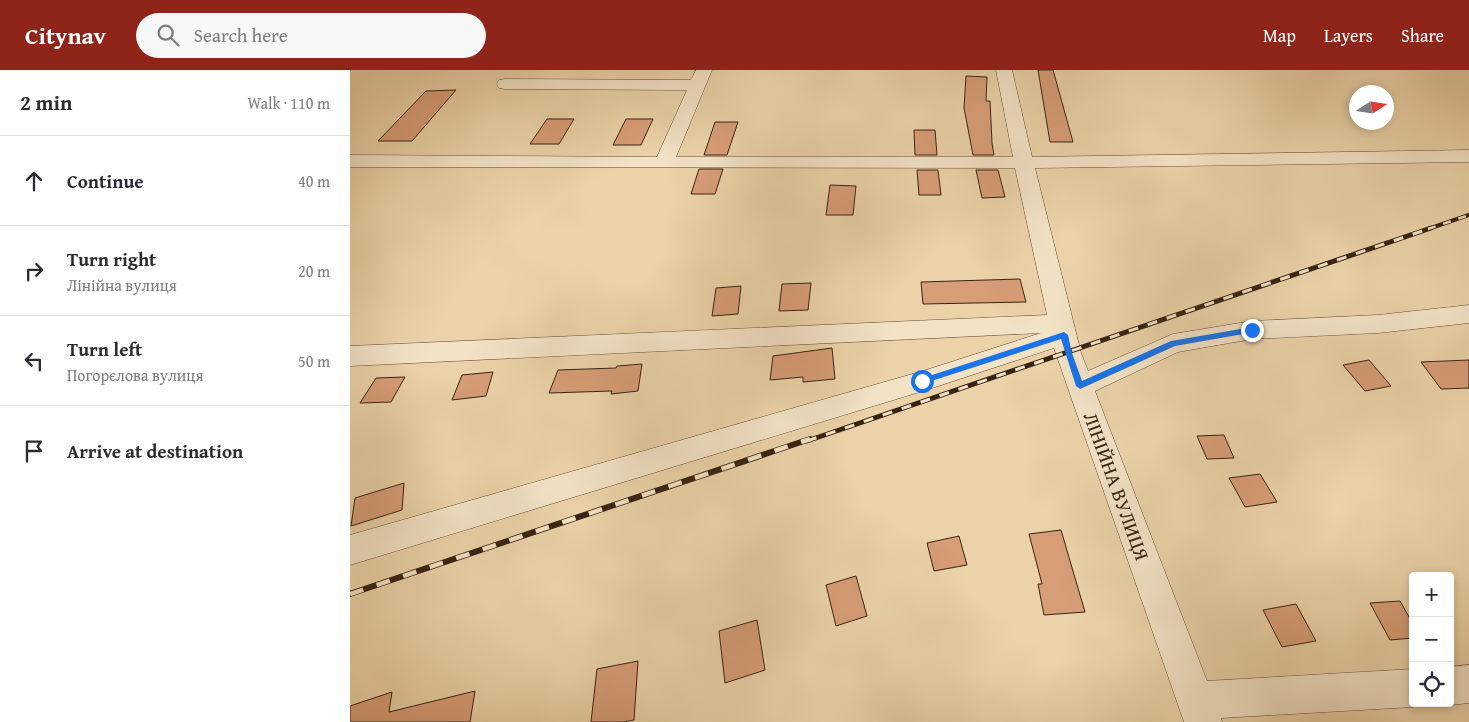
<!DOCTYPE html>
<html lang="en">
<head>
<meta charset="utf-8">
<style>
	body { margin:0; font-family:"Gentium Book Plus",serif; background:#f7f7f7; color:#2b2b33 }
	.controls { position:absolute; right:15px; bottom:15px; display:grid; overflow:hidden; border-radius:5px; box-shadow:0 2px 8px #0003 }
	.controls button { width:45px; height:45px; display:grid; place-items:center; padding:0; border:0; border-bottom:1px solid #e1e1e2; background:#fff; color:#2b2b33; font:25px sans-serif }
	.compass { position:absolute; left:999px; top:15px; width:45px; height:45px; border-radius:50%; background:#fff; box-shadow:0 2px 8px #0003; rotate:78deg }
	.stop { position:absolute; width:15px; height:15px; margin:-11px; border:4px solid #1a73e8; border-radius:50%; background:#fff }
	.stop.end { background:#1a73e8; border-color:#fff; box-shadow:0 1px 5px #0008 }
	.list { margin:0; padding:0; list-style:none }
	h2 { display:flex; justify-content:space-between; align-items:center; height:65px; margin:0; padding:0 20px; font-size:21px }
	h2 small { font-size:16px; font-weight:400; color:#7c7c81 }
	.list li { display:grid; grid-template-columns:32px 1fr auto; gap:15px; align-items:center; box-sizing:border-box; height:90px; padding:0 20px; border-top:1px solid #e1e1e2 }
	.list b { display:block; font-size:19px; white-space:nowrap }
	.list p { margin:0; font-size:16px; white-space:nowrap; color:#7c7c81 }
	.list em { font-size:16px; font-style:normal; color:#7c7c81 }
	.icon { flex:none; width:28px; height:28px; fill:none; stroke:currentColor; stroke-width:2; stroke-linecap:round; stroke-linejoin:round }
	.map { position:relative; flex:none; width:1119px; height:652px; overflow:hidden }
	header { display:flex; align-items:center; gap:30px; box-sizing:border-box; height:70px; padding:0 25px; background:#8f2418; color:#fff }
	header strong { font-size:24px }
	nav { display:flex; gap:28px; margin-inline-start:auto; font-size:18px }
	.search { width:350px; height:45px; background:#f7f7f7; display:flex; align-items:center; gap:12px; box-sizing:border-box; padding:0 18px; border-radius:28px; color:#7c7c81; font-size:19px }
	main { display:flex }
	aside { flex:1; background:#fff }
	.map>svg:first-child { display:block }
	.building { fill:#d79d77; stroke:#382313 }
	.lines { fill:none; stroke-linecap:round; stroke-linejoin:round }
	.minor-casing { stroke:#654f38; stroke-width:1 }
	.minor { fill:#f2e2c6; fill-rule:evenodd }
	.rail-far2-casing { stroke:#382313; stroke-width:4 }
	.rail-far1-casing { stroke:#382313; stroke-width:5 }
	.rail-casing { stroke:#382313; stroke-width:6 }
	.rail-far2 { stroke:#f2e2c6; stroke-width:2.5; stroke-dasharray:8; stroke-linecap:butt }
	.rail-far1 { stroke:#f2e2c6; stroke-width:3; stroke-dasharray:10; stroke-linecap:butt }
	.rail { stroke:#f2e2c6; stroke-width:4.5; stroke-dasharray:14; stroke-linecap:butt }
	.route { fill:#1a73e8 }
	.labels { text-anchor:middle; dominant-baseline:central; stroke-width:4; stroke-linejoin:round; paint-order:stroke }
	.street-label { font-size:20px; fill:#382313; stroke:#f2e2c6 }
</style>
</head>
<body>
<header>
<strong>Citynav</strong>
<div class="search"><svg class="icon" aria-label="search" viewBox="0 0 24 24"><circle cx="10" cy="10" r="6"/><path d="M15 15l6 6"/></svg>Search here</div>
<nav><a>Map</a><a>Layers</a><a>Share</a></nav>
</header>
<main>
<aside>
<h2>2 min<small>Walk · 110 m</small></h2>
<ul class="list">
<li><svg class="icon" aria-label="ahead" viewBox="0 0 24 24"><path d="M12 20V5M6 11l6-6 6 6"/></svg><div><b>Continue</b></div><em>40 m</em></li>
<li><svg class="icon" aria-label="right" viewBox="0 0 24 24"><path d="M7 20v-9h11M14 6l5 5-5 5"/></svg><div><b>Turn right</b><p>Лінійна вулиця</p></div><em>20 m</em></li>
<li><svg class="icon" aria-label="left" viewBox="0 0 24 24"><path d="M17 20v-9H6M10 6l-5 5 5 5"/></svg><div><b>Turn left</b><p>Погорєлова вулиця</p></div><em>50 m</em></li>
<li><svg class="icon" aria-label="arrive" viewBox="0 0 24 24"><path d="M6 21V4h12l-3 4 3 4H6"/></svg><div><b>Arrive at destination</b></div></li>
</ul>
</aside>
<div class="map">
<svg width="1119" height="652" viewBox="0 0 1119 652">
	<rect width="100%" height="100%" fill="#ebd2a8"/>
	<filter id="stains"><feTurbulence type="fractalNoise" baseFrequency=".004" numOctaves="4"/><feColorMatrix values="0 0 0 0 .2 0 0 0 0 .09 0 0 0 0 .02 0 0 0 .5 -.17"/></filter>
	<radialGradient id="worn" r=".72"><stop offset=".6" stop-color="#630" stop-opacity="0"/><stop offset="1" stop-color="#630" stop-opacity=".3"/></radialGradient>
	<g class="building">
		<path d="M688,0H703L723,72H700Z"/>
		<path d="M616,6L637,7L636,31H640L642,73L644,85H623L614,38Z"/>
		<path d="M106,20L62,71H28L76,21Z"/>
		<path d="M197,49H224L209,74H180Z"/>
		<path d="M276,49H303L291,75H263Z"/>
		<path d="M365,52H388L377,85H354Z"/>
		<path d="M564,60H585L587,85H565Z"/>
		<path d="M349,99H373L365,124H341Z"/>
		<path d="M567,100H588L591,125H569Z"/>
		<path d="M626,100H648L655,127L632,128Z"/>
		<path d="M480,115L506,116L503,145H476Z"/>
		<path d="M670,209L676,232L573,234L571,212Z"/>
		<path d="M461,213L458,240L429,241L432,214Z"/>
		<path d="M391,216L388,244L362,246L366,218Z"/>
		<path d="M482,278L485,309L453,312V307L420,310L423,286Z"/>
		<path d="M1019,290L1041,316L1015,321L993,295Z"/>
		<path d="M1119,290V318L1091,319L1071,292Z"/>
		<path d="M292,294L288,321L261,324L262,321L199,323L208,300L266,298L267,296Z"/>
		<path d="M143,302L136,326L102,330L112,305Z"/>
		<path d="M55,307L41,332L10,333L26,308Z"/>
		<path d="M874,365L884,388L857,389L847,366Z"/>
		<path d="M910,404L927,432L895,437L879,408Z"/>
		<path d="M54,413L52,440L1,456L5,428Z"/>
		<path d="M711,460L735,542L694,545L688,514H692L679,464Z"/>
		<path d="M609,466L617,495L584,501L577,473Z"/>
		<path d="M506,506L517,546L486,556L476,515Z"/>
		<path d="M1050,531L1063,554V568L1040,570L1020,533Z"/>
		<path d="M946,534L966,571L932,577L913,540Z"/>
		<path d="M407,550L415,600L375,613L369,561Z"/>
		<path d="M288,591L284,650L274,652H241L247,599Z"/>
		<path d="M125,621L120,652H0V636L42,622L39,642Z"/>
	</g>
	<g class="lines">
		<defs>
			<g id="minor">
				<path d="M346,0H362L326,87H663L646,0H662L682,87L1119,80V92L685,98L731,283L738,301L823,264L902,251L1028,245L1119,235V253L1028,263L902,269L828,282L745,321L857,611L1063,599V633H1071L1063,637L871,648L872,652H834L704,278L573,321L0,495V465L573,301L691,263L0,296V276L697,245L665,98L0,97V85L307,87L337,20L155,19L149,18L147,14L149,10L155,9L341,10Z"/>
				<path d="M1119,595V633L1100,635L1096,633H1100V597Z"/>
			</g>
		</defs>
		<use href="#minor" class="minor-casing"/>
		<use href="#minor" class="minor"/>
		<defs>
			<path id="rail-far2" d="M1078,159L1119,145"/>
			<path id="rail-far1" d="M457,371L1081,158"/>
			<path id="rail" d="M0,524L460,369"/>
		</defs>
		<use href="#rail-far2" class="rail-far2-casing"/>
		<use href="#rail-far1" class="rail-far1-casing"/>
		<use href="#rail" class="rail-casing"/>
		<use href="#rail-far2" class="rail-far2"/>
		<use href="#rail-far1" class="rail-far1"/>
		<use href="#rail" class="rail"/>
	</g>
	<path class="route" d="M902,257L906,260L905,262L825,276L730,319L726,316L711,269L572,314L569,311L570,309L714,262L718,265L722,283L732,311L821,271Z"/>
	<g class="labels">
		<g class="street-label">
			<text transform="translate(767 416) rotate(70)">ЛІНІЙНА ВУЛИЦЯ</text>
		</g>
	</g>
	<rect width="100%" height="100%" filter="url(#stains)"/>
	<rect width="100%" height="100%" fill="url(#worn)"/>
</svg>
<div class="controls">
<button>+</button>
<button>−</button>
<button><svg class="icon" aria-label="locate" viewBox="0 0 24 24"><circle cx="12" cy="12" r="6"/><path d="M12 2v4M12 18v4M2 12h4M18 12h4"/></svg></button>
</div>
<svg class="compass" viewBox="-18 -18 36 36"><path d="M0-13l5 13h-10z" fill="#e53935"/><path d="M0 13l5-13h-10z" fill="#7c7c81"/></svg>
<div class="stop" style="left:572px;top:311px"></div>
<div class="stop end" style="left:902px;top:260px"></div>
</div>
</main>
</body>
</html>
